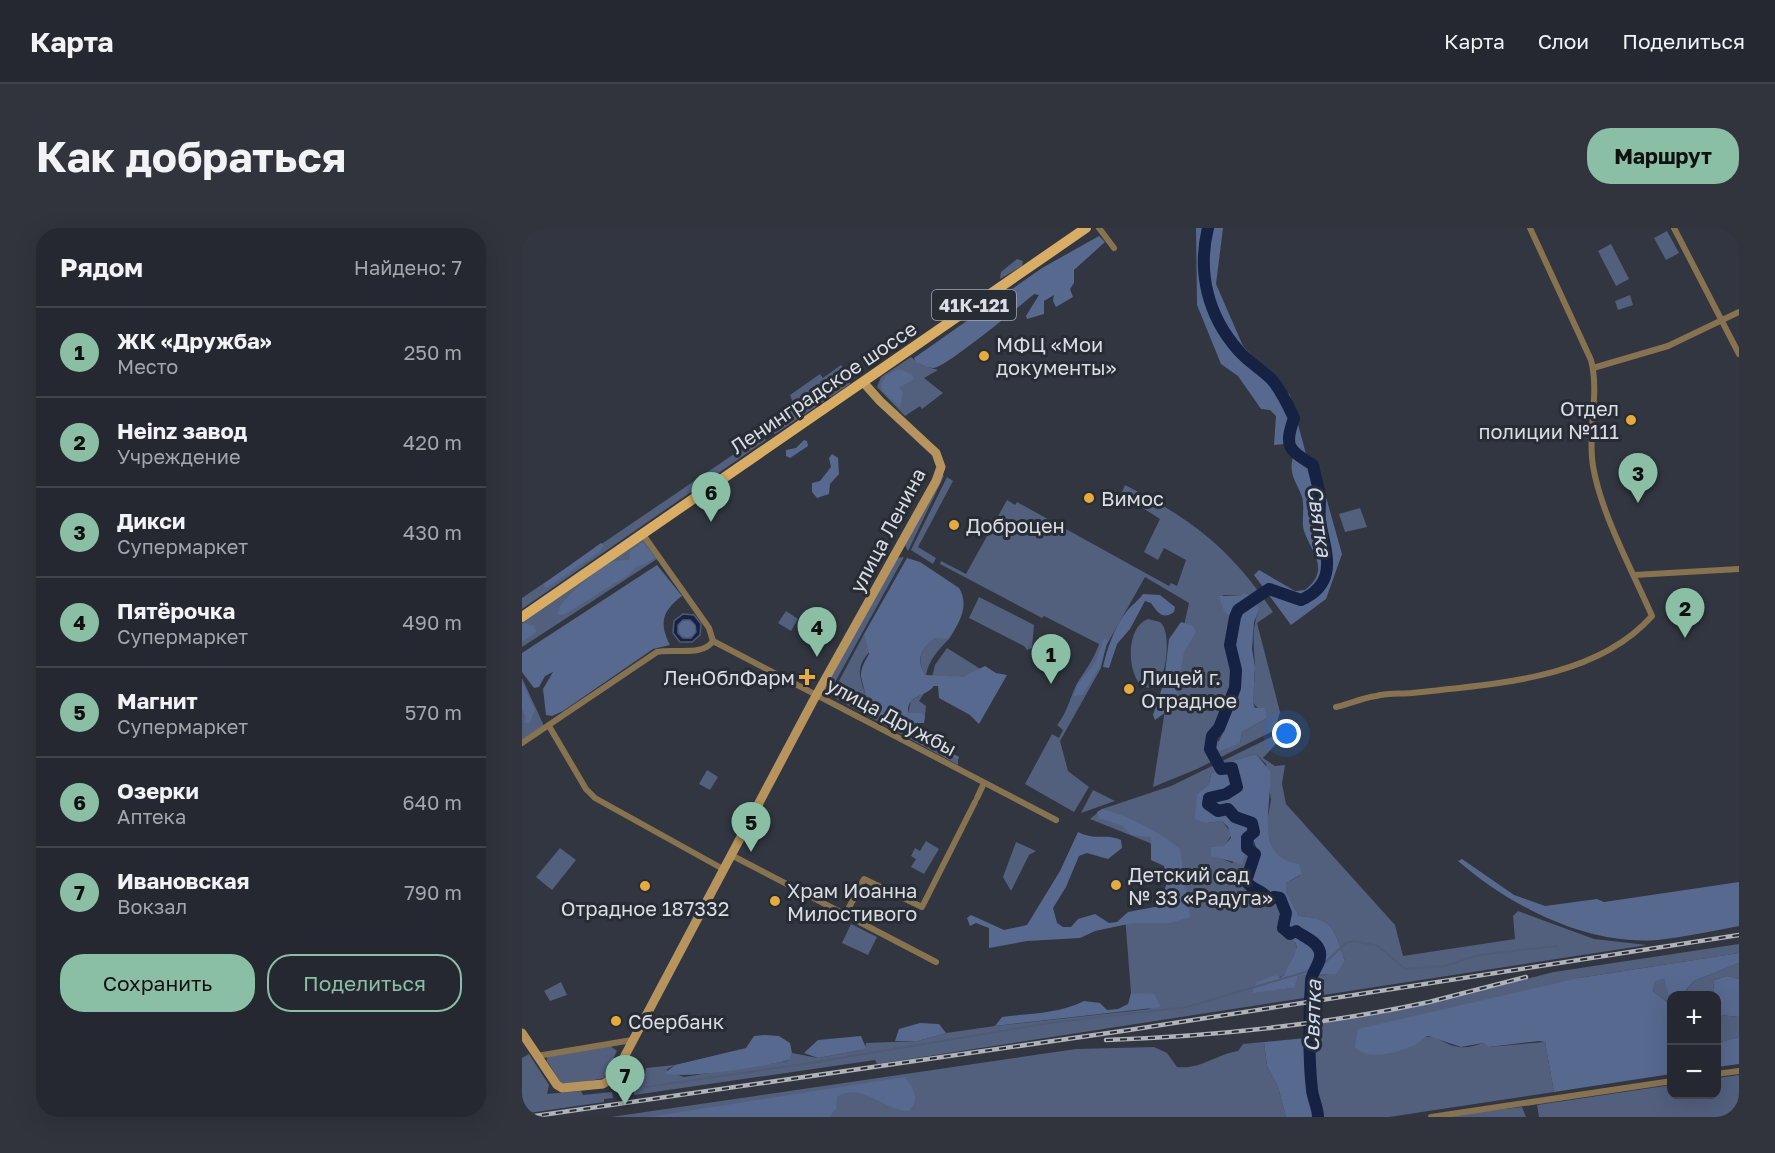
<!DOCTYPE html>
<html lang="ru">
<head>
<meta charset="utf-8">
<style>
	body { margin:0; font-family:"Golos Text",sans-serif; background:#31343c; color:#f1f3f6 }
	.controls { position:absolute; right:18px; bottom:18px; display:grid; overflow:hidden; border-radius:12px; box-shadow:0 6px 24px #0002 }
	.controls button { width:54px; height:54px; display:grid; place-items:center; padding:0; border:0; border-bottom:2px solid #42444c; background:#252830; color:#f1f3f6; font:30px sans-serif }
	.you { position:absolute; left:765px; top:506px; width:21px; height:21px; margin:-15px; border:4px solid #fff; border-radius:50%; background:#1a73e8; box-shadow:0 0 0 9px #1a73e833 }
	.badge { display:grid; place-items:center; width:39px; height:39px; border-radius:50%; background:#8abfa5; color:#111; font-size:20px; font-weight:700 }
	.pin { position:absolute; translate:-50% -50px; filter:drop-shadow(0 2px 3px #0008) }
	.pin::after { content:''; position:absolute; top:32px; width:21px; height:18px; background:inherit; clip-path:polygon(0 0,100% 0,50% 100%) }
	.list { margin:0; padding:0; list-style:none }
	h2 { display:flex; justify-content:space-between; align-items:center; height:78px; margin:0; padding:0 24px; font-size:26px }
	h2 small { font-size:20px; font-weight:400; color:#a3a6ab }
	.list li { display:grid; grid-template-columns:39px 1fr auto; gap:18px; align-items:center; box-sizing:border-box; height:90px; padding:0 24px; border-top:2px solid #42444c }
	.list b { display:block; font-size:22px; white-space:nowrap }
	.list p { margin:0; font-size:20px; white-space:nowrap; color:#a3a6ab }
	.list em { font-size:20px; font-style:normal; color:#a3a6ab }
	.actions { display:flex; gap:12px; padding:18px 24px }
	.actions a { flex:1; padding:14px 0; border:2px solid #8abfa5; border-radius:24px; text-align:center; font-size:21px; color:#8abfa5 }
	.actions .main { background:#8abfa5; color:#111 }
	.map { position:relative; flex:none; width:1217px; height:889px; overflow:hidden; border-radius:24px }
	header { display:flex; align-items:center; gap:36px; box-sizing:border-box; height:84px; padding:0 30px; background:#252830; border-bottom:2px solid #42444c }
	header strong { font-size:28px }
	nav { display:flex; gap:33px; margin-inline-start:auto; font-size:21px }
	.intro { display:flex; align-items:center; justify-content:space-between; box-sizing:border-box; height:144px; padding:0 36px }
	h1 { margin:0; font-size:42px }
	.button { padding:15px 27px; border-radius:24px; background:#8abfa5; color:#111; font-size:21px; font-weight:700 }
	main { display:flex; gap:36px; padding:0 36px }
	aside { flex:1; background:#252830; border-radius:24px; box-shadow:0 6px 24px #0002 }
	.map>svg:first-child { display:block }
	.green { fill:#52607e; fill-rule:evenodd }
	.forest { fill:#586990 }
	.water { fill:#152244; stroke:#505a74; stroke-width:1.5; fill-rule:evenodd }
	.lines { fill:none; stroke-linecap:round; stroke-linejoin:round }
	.stream { stroke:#505a74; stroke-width:2 }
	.river { stroke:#152244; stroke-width:12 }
	.street { stroke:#887350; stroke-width:6 }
	.secondary { stroke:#b6945b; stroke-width:9 }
	.primary { stroke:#d9ae63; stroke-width:10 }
	.rail-casing { stroke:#b0b3ba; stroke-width:4.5 }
	.rail { stroke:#272c35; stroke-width:2; stroke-dasharray:7; stroke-linecap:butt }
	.poi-dot { fill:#e7ac37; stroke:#272c35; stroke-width:2 }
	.labels { text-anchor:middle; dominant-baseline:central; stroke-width:6; stroke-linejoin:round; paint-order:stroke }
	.shield { fill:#272c35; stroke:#a4a8af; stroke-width:1.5 }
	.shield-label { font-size:18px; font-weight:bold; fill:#dadde3 }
	.poi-label { font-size:20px; fill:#dadde3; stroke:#272c35; text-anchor:start }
	.street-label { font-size:20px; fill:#dadde3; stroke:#272c35 }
	.water-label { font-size:21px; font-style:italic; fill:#cfdbf5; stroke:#272c35 }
</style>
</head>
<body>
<header>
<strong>Карта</strong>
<nav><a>Карта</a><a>Слои</a><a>Поделиться</a></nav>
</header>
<div class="intro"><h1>Как добраться</h1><a class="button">Маршрут</a></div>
<main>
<aside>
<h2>Рядом<small>Найдено: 7</small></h2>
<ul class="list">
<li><span class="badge">1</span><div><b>ЖК «Дружба»</b><p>Место</p></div><em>250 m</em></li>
<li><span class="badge">2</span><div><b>Heinz завод</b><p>Учреждение</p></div><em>420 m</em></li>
<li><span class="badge">3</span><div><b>Дикси</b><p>Супермаркет</p></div><em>430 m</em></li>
<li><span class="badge">4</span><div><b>Пятёрочка</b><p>Супермаркет</p></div><em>490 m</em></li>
<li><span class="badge">5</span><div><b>Магнит</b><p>Супермаркет</p></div><em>570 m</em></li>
<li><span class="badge">6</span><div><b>Озерки</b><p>Аптека</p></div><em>640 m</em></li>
<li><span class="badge">7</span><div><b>Ивановская</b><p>Вокзал</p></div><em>790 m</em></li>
</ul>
<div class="actions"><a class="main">Сохранить</a><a>Поделиться</a></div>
</aside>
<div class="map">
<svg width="1217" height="889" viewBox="0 0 1217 889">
	<rect width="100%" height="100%" fill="#313640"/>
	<g class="green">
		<path d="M1145,3L1157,25L1144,32L1132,10Z"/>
		<path d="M1089,16L1107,51L1094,58L1076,23Z"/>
		<path d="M495,31L501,33L500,38L478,51L479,44Z"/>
		<path d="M1108,67L1111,77L1096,82L1093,73Z"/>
		<path d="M389,129L399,137L416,142L402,150L421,165L400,181L398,178L383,188L355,159L359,149Z"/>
		<path d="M319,137L329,151L328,156L253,206L249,201L259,195L257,186L272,177L268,167L298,146L301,150Z"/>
		<path d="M240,207L244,212L0,381V370Z"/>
		<path d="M1125,230L1131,239L1130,251L1125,255L1116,242V238Z"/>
		<path d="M420,247L422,248L386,323L383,317Z"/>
		<path d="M425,249L431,253L396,319L414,330L411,336L389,322Z"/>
		<path d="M603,257C670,291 709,321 751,384L735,395L758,484L755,494L757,500L675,541L631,559L643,482L667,375L623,349L584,418L579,440L538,513L546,543L567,559L552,584L503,556L530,506L537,510L541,502L535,497C546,484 548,468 556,454C564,441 572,431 577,416L522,388L520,390L418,336L419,333L444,346L485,272L493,277L495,274L647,358L649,355L655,358L664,332L642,320L636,332L622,324L638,291L599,266ZM701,367L719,368L737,382C729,401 732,418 733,438C733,450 731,463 731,475L745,490L720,504L718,515L695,513L712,479L715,464L717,439L712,415L716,396L702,382Z"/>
		<path d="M838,280L845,299L823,304L817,286Z"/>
		<path d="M121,311L135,331L0,419V395Z"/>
		<path d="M382,329L306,467L302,462L375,330Z"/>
		<path d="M457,369L512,397L510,420L505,422L502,418L447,390Z"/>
		<path d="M264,383L276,391L269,403L256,395Z"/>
		<path d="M626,391L638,394C650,403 645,452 632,460L620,459C605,444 603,400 626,391Z"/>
		<path d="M342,406C352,430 347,419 339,437C335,449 343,460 344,471L327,468L314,470L436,532V537L309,468Z"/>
		<path d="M420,409L427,411C416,422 407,432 404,447C392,432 401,411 420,409Z"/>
		<path d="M425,420L460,442L440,449H410L413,437Z"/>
		<path d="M0,450L22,498L0,513Z"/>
		<path d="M402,465L397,473L404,478L403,488L386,485L389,473Z"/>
		<path d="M764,502L768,512L763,506L741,530L753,538L763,537L760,556L764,576L873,697L881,728L993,711L991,688L996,683L1072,711L1125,717L355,836L353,832L112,867L111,842L114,847L123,846L124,840L153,837L144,842L162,849L265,833L270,825L296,830L339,822L343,820L344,815L396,813L424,805L473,798L628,781L618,766L609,765L603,688L657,682L647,632L628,615L568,591L580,581L649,558ZM734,526L744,536L749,572L744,599L752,626L779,647L764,655V663L777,688C814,690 812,703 823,733L804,747L776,748L771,760L730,764L762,747L775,722L772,708L760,703L755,676L735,674L725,663L736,631L728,607L724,625L710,635L696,629L710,606L700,593L685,595L675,566L687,556L689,546L706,534Z"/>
		<path d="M185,542L196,549L188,562L177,556Z"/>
		<path d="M571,562L593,573L559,585Z"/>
		<path d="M404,613L417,621L402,646L389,639L394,631L389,628L393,620L398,623Z"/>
		<path d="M494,614L514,623L507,627L489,663L481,649Z"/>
		<path d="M38,620L54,632L30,662L14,649Z"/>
		<path d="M329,696L355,709L346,727L320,715Z"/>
		<path d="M1217,716V725L1057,750L900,810C913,806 920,815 932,818C943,821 952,818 961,815L966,819L1023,814L1032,864L867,889H792C787,872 782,848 783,830C783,823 784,818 784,810L792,809L791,797L906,776L1032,744Z"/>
		<path d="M1217,735V751L1205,748L1192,752L1191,767L1160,768L1172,753Z"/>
		<path d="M1142,751L1149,769V777L1131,763L1133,752Z"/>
		<path d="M39,754L45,767L28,773L22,763Z"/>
		<path d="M1198,787L1217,789V809L1195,815V790Z"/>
		<path d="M742,814L745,838L756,859L764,889H89L554,821L632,819L645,825L655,839C678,842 695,826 716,823L721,816Z"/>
		<path d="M87,817L95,823L82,850L47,857L39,855L25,833V829Z"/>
		<path d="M7,826L27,857L25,866L59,863L61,867L90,864L91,870L82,871V874L0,886V830Z"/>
		<path d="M1217,847V889H1017L1015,877L1149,857L1150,866H1194L1195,850Z"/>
		<path d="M1000,879L1004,889H915Z"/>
	</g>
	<g class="forest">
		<path d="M674,0H701L694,56L721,118L768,167L784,226L795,237L820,326L804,371L769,397L732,347L737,342L773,363L783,362C809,341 790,326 782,303C779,292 783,280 780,269C775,254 766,247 771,229L762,216L752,217L754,188L748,182L739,181L716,148L699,136L675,77Z"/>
		<path d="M577,8L583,14L552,42V55L548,61L551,69L534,79L531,73L532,67L522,73V86L505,91L504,88L517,67L512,66C498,78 424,139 412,140C406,140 399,137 394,134L392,130L520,40Z"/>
		<path d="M377,141L389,146L392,151L377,160L381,164L378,179L360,163L359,156L365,147Z"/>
		<path d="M282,212L285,213L286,218L268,230L264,228V222L274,220Z"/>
		<path d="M310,226L316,230L317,246L308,256L307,266L295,270L290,264V255L298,253L309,239L307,230Z"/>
		<path d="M79,315L82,318L77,324L26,359H22L23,355Z"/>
		<path d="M119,315H122L133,330L124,336L113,339L108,346L43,386L36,387C34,373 80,338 93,333C98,332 103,332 107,332L108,323Z"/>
		<path d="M385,330L398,334L437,360C448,378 437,395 427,411L414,410C399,418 393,433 404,447L440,449L463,438L474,445L485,447L457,496L448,487L417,470L416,458H412C403,470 385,466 386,485H399L403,488L402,495H393L390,505L437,529L436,532L314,470L315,467L344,471C341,447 333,450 347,426L342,406Z"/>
		<path d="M135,337L160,368C140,383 137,395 148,417L131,421L41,483L30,488L24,487L21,461L31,444L23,448L17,459L12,460L0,444V425Z"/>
		<path d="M721,365L733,369L737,382L732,394L730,421L733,439L731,475L733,480H743L745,490L720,504L718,515L698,523L694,520L712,479L715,464L717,439L712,415L716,396L702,383L697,368H719Z"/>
		<path d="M621,366L638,367L653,379L652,384C640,393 635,383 629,375L623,373L608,401L595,416L587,440L581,439C585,420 593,398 605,383C610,377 616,373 621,366Z"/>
		<circle cx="165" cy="401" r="9"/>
		<path d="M659,394L671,398L674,404L662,424L652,478L633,492L631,487L642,454L647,411Z"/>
		<path d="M3,395L12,398L14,404L0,414V397Z"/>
		<path d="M582,410L586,412L578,438L561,467L552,468L555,457L573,435Z"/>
		<path d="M0,454L13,482L7,496L2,494L4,489L0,481Z"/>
		<path d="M734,526L748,543C751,576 730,630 777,636L780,646L764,655V663L777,688C814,690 812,703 823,733L814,746L776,748L772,760L730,765L735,754L754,747L758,750L762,747C771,724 786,718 760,703L755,677L726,669C723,645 745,634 729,608L720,636L689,628V619L702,618L709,610L706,599L700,593L685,595L673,591L675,566L687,556L689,546L706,534Z"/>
		<path d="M580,581C607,588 636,603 658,621L668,689L648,695H611L573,703L558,710L505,713L467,720V700L454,695L448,698L445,690L449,687L482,702L505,697L538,643L556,604C574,613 584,605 599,612L600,620L586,631L565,625L557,628L544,659L531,680L535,695L541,699H549L556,691L573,686L587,695L595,694L606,684L638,678L645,654L642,638L629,632V609L609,607L601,598L577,590L575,584Z"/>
		<path d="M940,631L992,667L1023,678L1075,671L1082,674L1217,654V698C1190,703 1163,709 1136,712C1065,718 988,678 936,633Z"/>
		<path d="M1217,725V735L1172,753L1160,767L1147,769L1142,751L1133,753L1131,763L1149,777V846L1032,864L1023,814L1017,813L966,819L961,815L939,819L906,808C900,810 899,813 894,816C879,824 846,834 833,819L836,801L1057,750Z"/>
		<path d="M1205,748L1217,751V789L1198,787L1195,790L1194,768L1191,767L1192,752Z"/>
		<path d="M609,765L632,766L639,779L473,798L480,789C509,785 536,786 562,773L578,775L585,782L596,781L606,776Z"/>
		<path d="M398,795L417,796L424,805L396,813H373L377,801Z"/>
		<path d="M242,807L257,808L268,815L270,825L267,832C244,838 163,852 143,845L153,837L224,820L232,808Z"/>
		<path d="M339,808L344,820L339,822L296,830L282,825L296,812Z"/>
		<path d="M1217,809V836L1195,839V815Z"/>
		<path d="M784,810L785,861L792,889H764L756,859L745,838L742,814Z"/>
		<path d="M383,849C392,861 398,871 387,883C362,883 339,853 315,869L314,881L307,889H127Z"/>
	</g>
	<path class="water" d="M161,386L172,387L179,396L178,407L170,414H158L151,405L152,393ZM161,392H168L173,397L174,404L169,410H161L156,405V397Z"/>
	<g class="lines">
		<path class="stream" d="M124,859L282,836L527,795L665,779L797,740L824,715L832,713L856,718L883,741L923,738L957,727L1035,718"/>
		<path class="river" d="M686,0C675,44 686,88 716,122C726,134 741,142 751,153C760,164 766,177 772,190C762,219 766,221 791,237C793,248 797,259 798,270C798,278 797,286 798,294C804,325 817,355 779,372L747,361L716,382L713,389L708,417L714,442L713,460L697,500L690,508L688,521L699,541L710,540L715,559L704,566L687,570L686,576L696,583L706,581L713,589L730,595L732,604L725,610V620L733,626L724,653C730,663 743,662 747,673L752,669L758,670L764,685L761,700L768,706L774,703C782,709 795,713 798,724C800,736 789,743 789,754C787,790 786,826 790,862C791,871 796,880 796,889"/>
		<g class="street">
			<path d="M577,0L592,20"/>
			<path d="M1152,0L1217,126"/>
			<path d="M1071,140L1146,118L1217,84"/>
			<path d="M120,305L187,400L191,413"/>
			<path d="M1112,347L1217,341"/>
			<path d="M191,413L534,592"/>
			<path d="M814,479C827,476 840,470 854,468C866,465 878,466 890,465C971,456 1073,452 1130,388C1111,344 1079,286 1071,238C1065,203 1078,167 1069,132L1008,0"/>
			<path d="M27,498L64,561L73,570L201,641"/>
			<path d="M0,515L135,424C151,420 181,429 191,413"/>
			<path d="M455,570L462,555"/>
			<path d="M209,627L414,734"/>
			<path d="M323,687L342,651L400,679L453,574"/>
			<path d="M15,828L110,812"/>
			<path d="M1194,846L1217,843"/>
			<path d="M909,889L1150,853"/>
		</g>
		<path class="secondary" d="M0,805L35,857L40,860L81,856L91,850L291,473L414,253L419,239L414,225L358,173L341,154"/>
		<path class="primary" d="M0,389L564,0"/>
		<defs>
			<g id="rail">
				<path d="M584,812C692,808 801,797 907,774C939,766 972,757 1004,749"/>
				<path d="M6,889L607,802L1217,707"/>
			</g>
		</defs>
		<use href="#rail" class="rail-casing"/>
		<use href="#rail" class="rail"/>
	</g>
	<g class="poi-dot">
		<circle cx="462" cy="128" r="6"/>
		<circle cx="1109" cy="192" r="6"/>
		<circle cx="567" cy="270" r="6"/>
		<circle cx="432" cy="297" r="6"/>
		<path d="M282 440h6v6h6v6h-6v6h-6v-6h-6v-6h6z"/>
		<circle cx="607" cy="461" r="6"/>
		<circle cx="594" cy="657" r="6"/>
		<circle cx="123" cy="658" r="6"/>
		<circle cx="253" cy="673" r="6"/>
		<circle cx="94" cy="793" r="6"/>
	</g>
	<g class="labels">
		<rect class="shield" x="410" y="62" width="84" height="30" rx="4.5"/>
		<g class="shield-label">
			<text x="452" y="77">41К-121</text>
		</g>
		<g class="poi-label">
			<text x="474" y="116">МФЦ «Мои<tspan x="474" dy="23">документы»</tspan></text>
			<text x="1097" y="180" text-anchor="end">Отдел<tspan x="1097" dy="23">полиции №111</tspan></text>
			<text x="579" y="270">Вимос</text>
			<text x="444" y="297">Доброцен</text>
			<text x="273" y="449" text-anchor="end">ЛенОблФарм</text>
			<text x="619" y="449">Лицей г.<tspan x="619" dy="23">Отрадное</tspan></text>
			<text x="606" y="646">Детский сад<tspan x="606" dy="23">№ 33 «Радуга»</tspan></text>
			<text x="265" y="662">Храм Иоанна<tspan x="265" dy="23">Милостивого</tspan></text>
			<text x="123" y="680" text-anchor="middle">Отрадное 187332</text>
			<text x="106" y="793">Сбербанк</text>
		</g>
		<g class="street-label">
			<text transform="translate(301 159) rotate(-34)">Ленинградское шоссе</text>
			<text transform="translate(365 302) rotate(-62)">улица Ленина</text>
			<text transform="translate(370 488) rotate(28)">улица Дружбы</text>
		</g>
		<g class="water-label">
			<text transform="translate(798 293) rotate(82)">Святка</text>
			<text transform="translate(790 788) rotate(-88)">Святка</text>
		</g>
	</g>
</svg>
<div class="controls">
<button>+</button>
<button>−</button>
</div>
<div class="you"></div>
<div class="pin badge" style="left:529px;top:456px">1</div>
<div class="pin badge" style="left:1163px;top:410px">2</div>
<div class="pin badge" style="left:1116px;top:275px">3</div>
<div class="pin badge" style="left:295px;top:429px">4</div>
<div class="pin badge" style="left:229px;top:624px">5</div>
<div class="pin badge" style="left:189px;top:294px">6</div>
<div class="pin badge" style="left:103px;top:877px">7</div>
</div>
</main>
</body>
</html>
